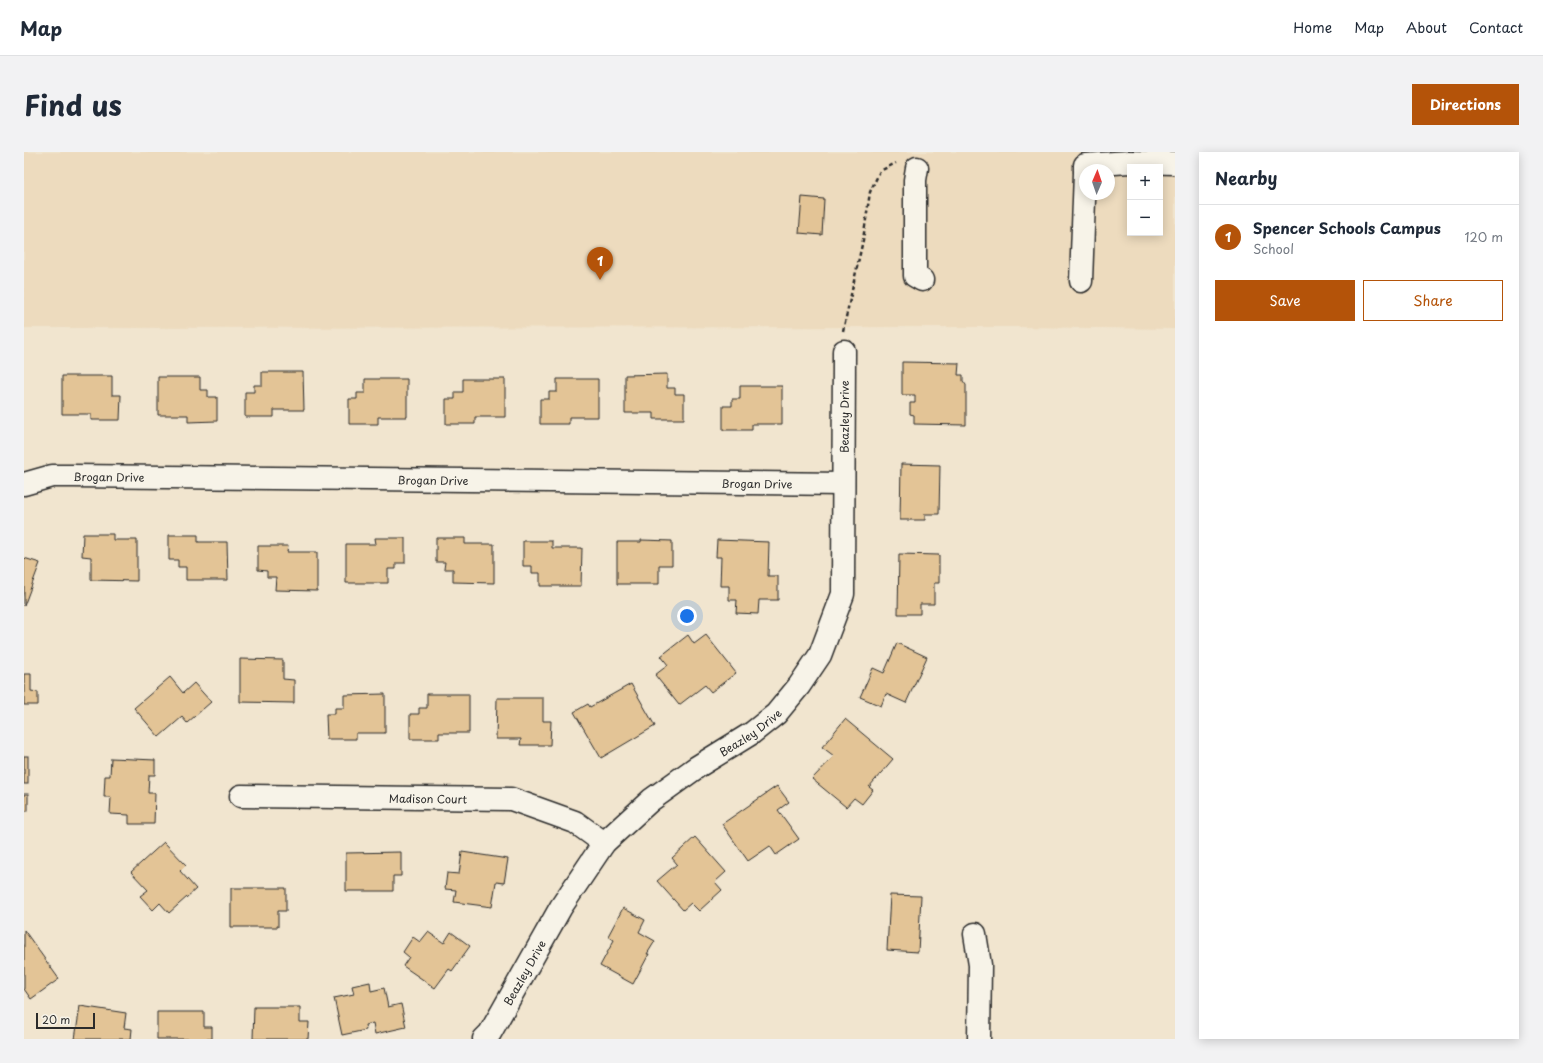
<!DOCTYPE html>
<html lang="en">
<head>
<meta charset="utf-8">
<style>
	body { margin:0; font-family:"Playpen Sans",sans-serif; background:#f2f2f3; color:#1f2937 }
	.controls { position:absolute; right:12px; top:12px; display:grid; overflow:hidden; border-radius:0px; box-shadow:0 2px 10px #0003 }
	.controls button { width:36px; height:36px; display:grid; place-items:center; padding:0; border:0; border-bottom:1px solid #e0e1e3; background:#fff; color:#1f2937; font:20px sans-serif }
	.compass { position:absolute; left:1055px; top:12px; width:36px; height:36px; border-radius:50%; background:#fff; box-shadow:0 2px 10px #0003; rotate:2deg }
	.scale { position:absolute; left:12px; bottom:10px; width:59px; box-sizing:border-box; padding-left:4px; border:2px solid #2b2b2b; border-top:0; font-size:11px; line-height:14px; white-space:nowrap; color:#2b2b2b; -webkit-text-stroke:3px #f7f3e8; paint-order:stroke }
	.you { position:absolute; left:663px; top:464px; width:14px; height:14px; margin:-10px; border:3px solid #fff; border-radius:50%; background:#1a73e8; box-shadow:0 0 0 6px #1a73e833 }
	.badge { display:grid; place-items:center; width:26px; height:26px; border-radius:50%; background:#b45309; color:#fff; font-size:13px; font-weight:700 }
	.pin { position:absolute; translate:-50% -33px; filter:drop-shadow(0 1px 2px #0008) }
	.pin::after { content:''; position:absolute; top:21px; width:14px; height:12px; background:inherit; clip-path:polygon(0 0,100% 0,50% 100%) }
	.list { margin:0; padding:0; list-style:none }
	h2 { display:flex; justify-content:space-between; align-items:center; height:52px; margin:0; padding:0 16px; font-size:17px }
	h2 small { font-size:13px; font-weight:400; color:#747a83 }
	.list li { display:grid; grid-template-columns:26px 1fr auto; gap:12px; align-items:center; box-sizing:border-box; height:64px; padding:0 16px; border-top:1px solid #e0e1e3 }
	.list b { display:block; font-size:15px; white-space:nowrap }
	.list p { margin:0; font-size:13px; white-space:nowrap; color:#747a83 }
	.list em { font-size:13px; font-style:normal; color:#747a83 }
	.actions { display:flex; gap:8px; padding:12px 16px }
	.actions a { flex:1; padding:9px 0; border:1px solid #b45309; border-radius:0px; text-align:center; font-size:14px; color:#b45309 }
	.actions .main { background:#b45309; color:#fff }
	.map { position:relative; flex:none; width:1151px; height:887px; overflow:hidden; border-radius:0px }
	header { display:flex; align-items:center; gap:24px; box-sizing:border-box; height:56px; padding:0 20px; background:#fff; border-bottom:1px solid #e0e1e3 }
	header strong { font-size:19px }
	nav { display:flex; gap:22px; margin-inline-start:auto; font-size:14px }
	.intro { display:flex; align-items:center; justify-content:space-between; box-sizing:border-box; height:96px; padding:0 24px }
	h1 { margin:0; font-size:28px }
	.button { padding:10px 18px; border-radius:0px; background:#b45309; color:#fff; font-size:14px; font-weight:700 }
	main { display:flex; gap:24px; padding:0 24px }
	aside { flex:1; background:#fff; border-radius:0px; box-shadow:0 2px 10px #0003 }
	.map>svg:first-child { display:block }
	.built { fill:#eddbbe; fill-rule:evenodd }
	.building { fill:#e3c496; stroke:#2b2b2b }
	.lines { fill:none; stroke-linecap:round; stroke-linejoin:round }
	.minor-casing { stroke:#2b2b2b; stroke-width:25 }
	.path { stroke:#2b2b2b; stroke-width:2.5; stroke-dasharray:4 3; stroke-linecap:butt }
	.minor { stroke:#f7f3e8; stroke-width:22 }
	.labels { text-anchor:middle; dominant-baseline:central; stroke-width:3.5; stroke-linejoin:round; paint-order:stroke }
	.street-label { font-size:11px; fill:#2b2b2b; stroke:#f7f3e8 }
</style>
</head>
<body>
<header>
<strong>Map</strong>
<nav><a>Home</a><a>Map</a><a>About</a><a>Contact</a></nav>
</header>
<div class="intro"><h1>Find us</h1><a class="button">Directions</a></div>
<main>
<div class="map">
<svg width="1151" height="887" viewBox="0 0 1151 887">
	<rect width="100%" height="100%" fill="#f1e5cf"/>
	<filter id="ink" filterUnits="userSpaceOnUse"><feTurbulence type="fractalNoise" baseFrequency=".025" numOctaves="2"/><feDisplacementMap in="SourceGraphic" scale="8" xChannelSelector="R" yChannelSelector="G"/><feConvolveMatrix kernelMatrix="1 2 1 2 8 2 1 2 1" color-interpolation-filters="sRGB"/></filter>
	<g filter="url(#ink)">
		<path class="built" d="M0,0H1151V177L989,175L0,176ZM1106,15H1136V81H1106ZM1061,18H1085V42H1061Z"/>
		<g class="building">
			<path d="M778,45L800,47L798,83L775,81Z"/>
			<path d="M878,210L935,211L934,223H939V229L942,233V273L890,272V263L886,262V251H891V243H878Z"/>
			<path d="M238,220H279L280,258H250V265H221V240H230V233H238Z"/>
			<path d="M643,222V236H651V242H660V267H630V261H601V223Z"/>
			<path d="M38,224H88V243H97L96,268H67V262H38Z"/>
			<path d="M134,225H176V238H184V245H193V269L164,270V263H134Z"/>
			<path d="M341,227H383V265H354V272H325V247H333V241H341Z"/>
			<path d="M439,227H481V265H451V272H422V247H431V240H439Z"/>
			<path d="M533,227H574V265H545V272H516V247H525V240H533Z"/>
			<path d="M716,234H758V272H728V278H699V254H708V247H716Z"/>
			<path d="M877,312L916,313L915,362H901V368H876Z"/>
			<path d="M59,382H89V388H113V429L67,428V405L58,404Z"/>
			<path d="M145,383H174V390H203L204,428H162V415H154V408H145Z"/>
			<path d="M351,386H381V411H372V417H364V431H322V392H352Z"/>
			<path d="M412,386H441V392H470V431L429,430V417H420L421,410H412Z"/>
			<path d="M617,388L648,389V413H635V432H593V390H617Z"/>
			<path d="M693,388L745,390L744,424H754V448H735L734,462L712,461L713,448H705V434H696L697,405H692Z"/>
			<path d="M499,389H528V396H558L557,434H516V421H508V414H499Z"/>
			<path d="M234,394H264L263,400H293V439L251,438L252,425H243V419L234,418Z"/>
			<path d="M875,402L915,403V431H910V452H896V462H874Z"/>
			<path d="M0,406L16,411L0,454Z"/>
			<path d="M664,483L670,492L682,483L712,521L687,540L681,533L655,553L631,523L644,513L637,504Z"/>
			<path d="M873,491L903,505L882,551L862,542L857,554L836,545L849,516L860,521Z"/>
			<path d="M216,507L259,508V527L270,528V551L216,550Z"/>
			<path d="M0,522H7V539L14,540V553H0Z"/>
			<path d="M146,525L159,541L170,531L187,550L163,571L158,565L135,585L110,556Z"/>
			<path d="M607,532L631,574L577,606L550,560L564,552L566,555Z"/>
			<path d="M361,542V581H332V587H303L302,562H311V556H320V543Z"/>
			<path d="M403,542H445V581H415V587H386V562H395V556H403Z"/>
			<path d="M473,546H519V569H527L526,593H496L497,587H472Z"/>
			<path d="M821,567L869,607L845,635L849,638L838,652L830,646L822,655L788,627L810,604L798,595Z"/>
			<rect x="0" y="604" width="4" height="28"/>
			<path d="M87,606L131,608V623H125L124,641H131L130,672H105V663L86,662L87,645H80L81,624H86Z"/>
			<path d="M753,634L765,650L754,658L775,687L752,703L746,694L724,709L698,672Z"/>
			<rect x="0" y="642" width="4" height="17"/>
			<path d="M671,685L702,720L691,730L698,738L675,759L667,751L659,758L633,729L653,712L648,706Z"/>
			<path d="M140,690L162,713L156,719L172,737L145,761L136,751L129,758L116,744L124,738L107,720Z"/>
			<path d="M377,700V724H369V739H322V701Z"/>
			<path d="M438,700L484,707L480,731L472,730L468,755L430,750L432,738L421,737L423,721L435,722Z"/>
			<path d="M207,736H262V759H254V775H207Z"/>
			<path d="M866,743L897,744L894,800L863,798Z"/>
			<path d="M599,756L621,768L615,780L631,789L623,802H625L609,832L576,814L590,788L584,784Z"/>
			<path d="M0,778L35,827L7,847L0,837Z"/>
			<path d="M404,780L420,791L427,780L446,794L428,819L425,817L411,836L379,814L385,805L379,800L389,785L396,790Z"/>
			<path d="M346,830L347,839L360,836L364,855L377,852L382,875L351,882L349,871L341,873L342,878L318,883L310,846L330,842L328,834Z"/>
			<path d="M56,854L102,861L100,876L108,877L107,887H51Z"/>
			<path d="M230,855H276V870H285L284,887H229Z"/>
			<path d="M133,860H180V875H188V887H133Z"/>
		</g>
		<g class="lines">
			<defs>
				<g id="minor">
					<path d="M893,16L891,28V124L898,128"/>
					<path d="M1061,18V13L1105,10L1151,11"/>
					<path d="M1057,129L1061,21"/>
					<path id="s1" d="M0,332L28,324H49L819,332"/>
					<path id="s2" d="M217,644L487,647L551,670L580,691"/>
					<path d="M951,782L956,813L955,887"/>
					<path id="s3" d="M460,887L466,881L537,755L580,691L627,648L673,615L728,581L752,562L775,534L796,503L819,442L820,199"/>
				</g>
			</defs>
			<use href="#minor" class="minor-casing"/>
			<path class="path" d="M819,179L839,88L846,40L856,19L872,11"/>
			<use href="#minor" class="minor"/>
		</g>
	</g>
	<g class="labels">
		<g class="street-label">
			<text stroke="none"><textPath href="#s3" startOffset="762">Beazley Drive</textPath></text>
			<text stroke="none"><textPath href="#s1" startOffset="86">Brogan Drive</textPath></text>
			<text stroke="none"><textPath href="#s1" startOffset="410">Brogan Drive</textPath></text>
			<text stroke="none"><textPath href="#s1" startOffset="734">Brogan Drive</textPath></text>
			<text stroke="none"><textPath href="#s3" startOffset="414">Beazley Drive</textPath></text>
			<text stroke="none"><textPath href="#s2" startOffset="187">Madison Court</textPath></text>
			<text stroke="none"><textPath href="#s3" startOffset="78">Beazley Drive</textPath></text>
		</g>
	</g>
</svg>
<div class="controls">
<button>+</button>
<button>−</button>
</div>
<svg class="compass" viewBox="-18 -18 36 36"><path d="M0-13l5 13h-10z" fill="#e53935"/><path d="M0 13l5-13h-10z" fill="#747a83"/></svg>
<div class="scale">20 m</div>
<div class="you"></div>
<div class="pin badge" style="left:576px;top:128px">1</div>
</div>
<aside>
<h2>Nearby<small></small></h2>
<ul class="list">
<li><span class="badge">1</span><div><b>Spencer Schools Campus</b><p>School</p></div><em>120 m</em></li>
</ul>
<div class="actions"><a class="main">Save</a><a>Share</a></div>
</aside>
</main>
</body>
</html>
